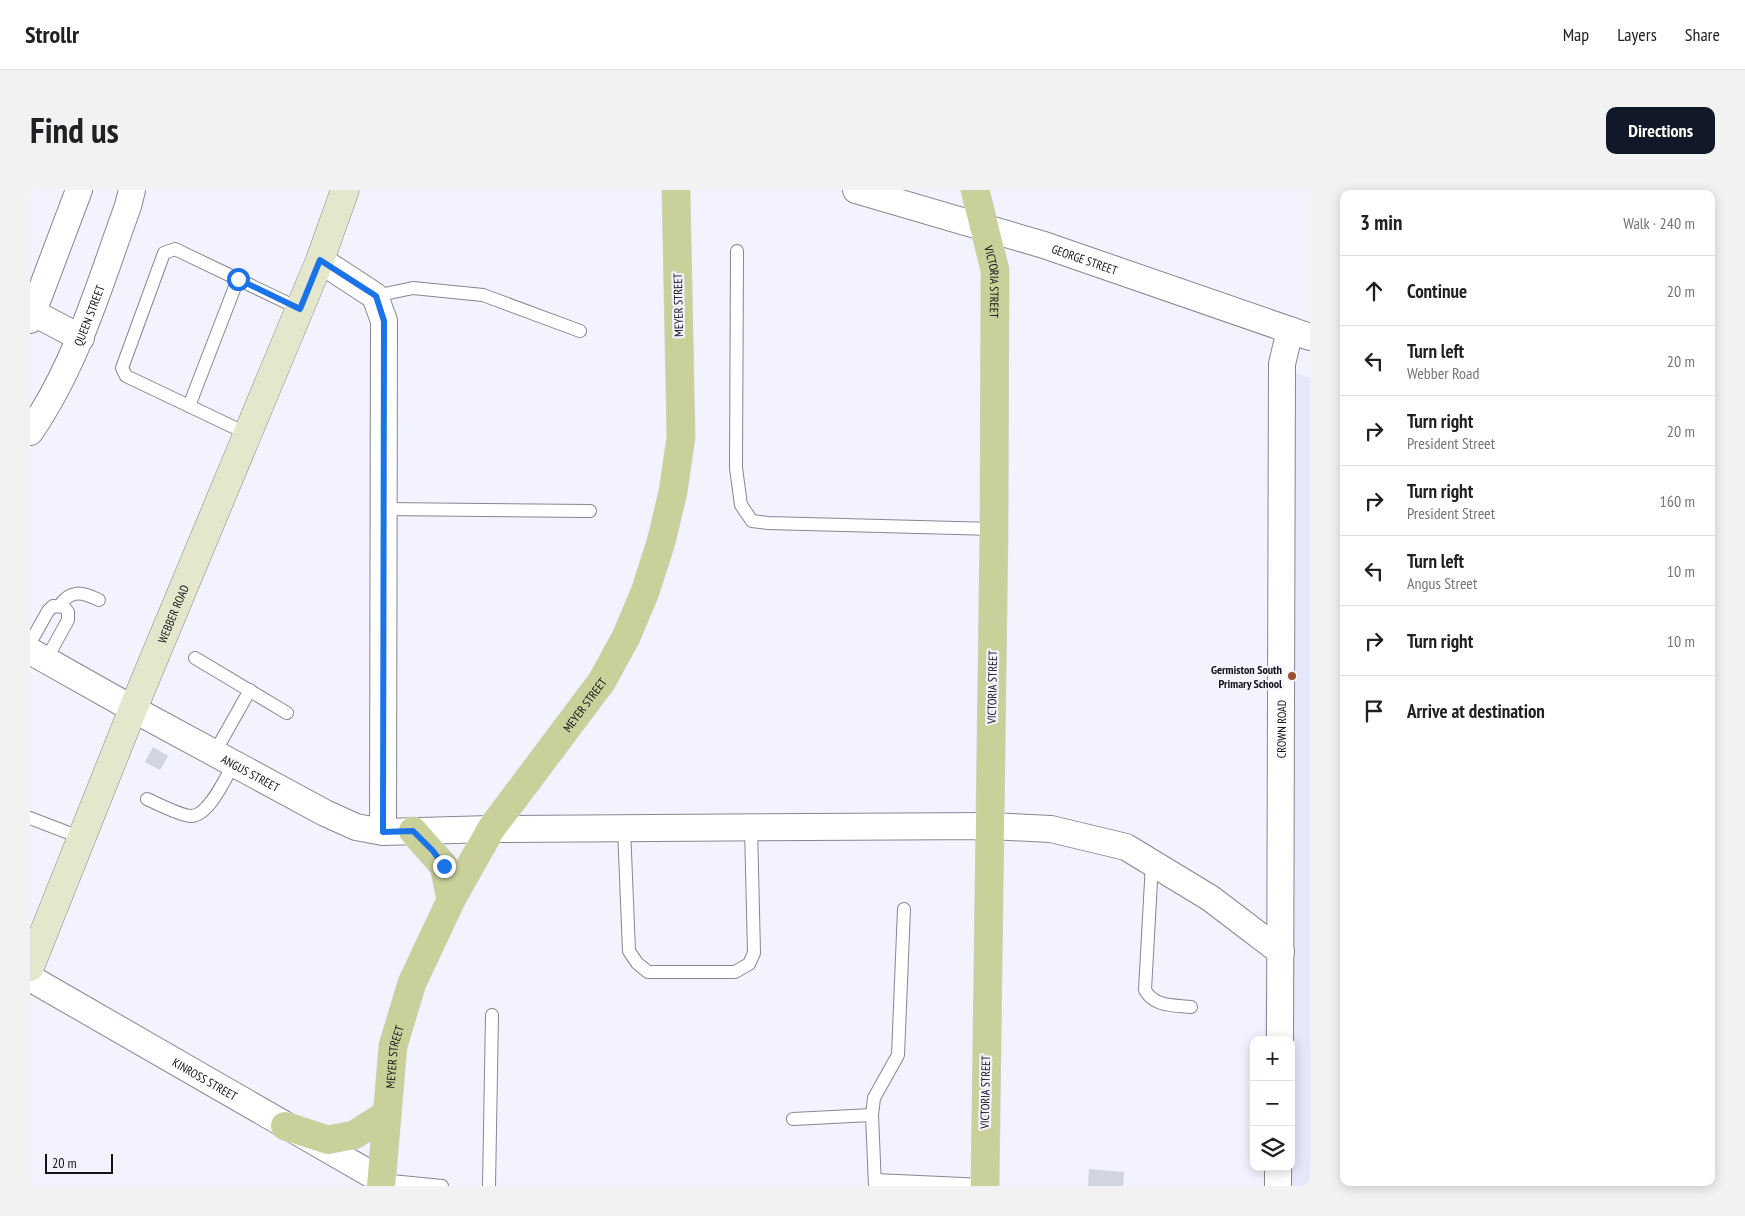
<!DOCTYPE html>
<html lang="en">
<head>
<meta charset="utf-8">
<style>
	body { margin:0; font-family:"PT Sans Narrow",sans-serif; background:#f2f2f2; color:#202124 }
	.controls { position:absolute; right:15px; bottom:15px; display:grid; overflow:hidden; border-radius:10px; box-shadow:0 2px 12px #0003 }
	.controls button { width:45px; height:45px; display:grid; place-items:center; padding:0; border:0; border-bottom:1px solid #e0e0e0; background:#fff; color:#202124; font:25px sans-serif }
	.scale { position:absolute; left:15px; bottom:12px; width:68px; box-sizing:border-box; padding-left:5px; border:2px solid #121317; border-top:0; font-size:14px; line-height:18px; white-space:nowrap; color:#121317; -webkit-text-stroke:4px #f2f3fe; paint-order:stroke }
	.stop { position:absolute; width:15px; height:15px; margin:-11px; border:4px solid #1a73e8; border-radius:50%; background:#fff }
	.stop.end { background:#1a73e8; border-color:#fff; box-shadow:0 1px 5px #0008 }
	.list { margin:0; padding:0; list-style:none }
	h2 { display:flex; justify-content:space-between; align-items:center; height:65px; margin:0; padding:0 20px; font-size:21px }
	h2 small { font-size:16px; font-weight:400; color:#757577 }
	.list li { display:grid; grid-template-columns:32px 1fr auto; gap:15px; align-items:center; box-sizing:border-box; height:70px; padding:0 20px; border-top:1px solid #e0e0e0 }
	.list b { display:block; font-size:19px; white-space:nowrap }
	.list p { margin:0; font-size:16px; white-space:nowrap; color:#757577 }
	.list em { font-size:16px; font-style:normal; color:#757577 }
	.icon { flex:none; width:28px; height:28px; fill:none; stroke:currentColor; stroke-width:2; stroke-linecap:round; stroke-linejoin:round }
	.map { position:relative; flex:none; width:1280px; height:996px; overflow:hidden; border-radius:10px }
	header { display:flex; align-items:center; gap:30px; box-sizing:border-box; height:70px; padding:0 25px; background:#fff; border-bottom:1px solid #e0e0e0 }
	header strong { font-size:24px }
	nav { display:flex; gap:28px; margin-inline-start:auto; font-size:18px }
	.intro { display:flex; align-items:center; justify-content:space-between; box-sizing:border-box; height:120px; padding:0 30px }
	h1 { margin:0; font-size:35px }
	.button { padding:12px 22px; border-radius:10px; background:#111827; color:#fff; font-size:18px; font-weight:700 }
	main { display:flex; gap:30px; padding:0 30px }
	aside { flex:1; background:#fff; border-radius:10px; box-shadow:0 2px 12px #0003 }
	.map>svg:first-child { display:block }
	.built { fill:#e5e7fa }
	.building { fill:#d2d4df }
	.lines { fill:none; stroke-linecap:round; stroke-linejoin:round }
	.lane-casing { stroke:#868791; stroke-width:14 }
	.street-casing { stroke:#868791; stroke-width:28 }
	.secondary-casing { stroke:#868791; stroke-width:29 }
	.primary-casing { stroke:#d4d5d5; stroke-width:29 }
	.lane { stroke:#fff; stroke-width:12 }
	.street { stroke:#fff; stroke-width:26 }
	.secondary { stroke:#e4e7cc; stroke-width:28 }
	.primary { stroke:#c9d09a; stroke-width:28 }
	.route { stroke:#1a73e8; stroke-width:6 }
	.poi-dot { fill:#99522b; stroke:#f2f3fe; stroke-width:2 }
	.labels { text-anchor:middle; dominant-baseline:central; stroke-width:4.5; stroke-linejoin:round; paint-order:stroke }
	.street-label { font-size:12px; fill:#121317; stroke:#f2f3fe }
	.poi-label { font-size:12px; font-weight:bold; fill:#121317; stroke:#f2f3fe; text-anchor:end }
</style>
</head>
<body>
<header>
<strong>Strollr</strong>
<nav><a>Map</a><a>Layers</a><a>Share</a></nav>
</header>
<div class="intro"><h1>Find us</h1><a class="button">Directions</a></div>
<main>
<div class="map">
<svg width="1280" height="996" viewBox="0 0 1280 996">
	<rect width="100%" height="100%" fill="#f2f3fe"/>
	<path class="built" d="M1253,179L1280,188V996H1234V977H1261V850H1234Z"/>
	<g class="building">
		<path d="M123,557L138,566L130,580L115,572Z"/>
		<path d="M1059,979L1094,982L1093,996H1058Z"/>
	</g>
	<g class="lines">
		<defs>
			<g id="lane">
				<path d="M707,61L706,278L711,315L722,331L738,333L964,339"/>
				<path d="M345,106L383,98L453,105L550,141"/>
				<path d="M159,216L208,89"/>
				<path d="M218,244L96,186L92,178L134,63L145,59L270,119"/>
				<path d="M354,319L560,321"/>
				<path d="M29,416C41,399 52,402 69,410"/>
				<path d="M0,453L18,421L23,416L34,417L38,422V430L16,470"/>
				<path d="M165,468L257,523"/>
				<path d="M185,562L220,500"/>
				<path d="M117,609C126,613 151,626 161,626C179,626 196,587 204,573"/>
				<path d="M0,628L52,648"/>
				<path d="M594,638L599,761L607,773L618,782H705L719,774L724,763L721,637"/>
				<path d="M1122,673L1115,800C1124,817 1144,815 1161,817"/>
				<path d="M763,929L842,925"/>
				<path d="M351,990L412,996"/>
				<path d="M845,990L955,995"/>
				<path d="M459,996L462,825"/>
				<path d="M845,996L842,925L844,908L868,865L874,719"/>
			</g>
			<g id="street">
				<path id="s1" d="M826,0L1014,55L1280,147"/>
				<path d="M290,70L345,106L354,131L353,642"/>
				<path d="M0,121L51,148"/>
				<path d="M0,130L49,0"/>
				<path id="s2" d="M0,242C47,174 70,93 98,16L102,0"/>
				<path id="s3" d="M0,461L103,519L295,623L326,637L353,642L461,639L960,636L1021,639L1096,657L1180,708L1251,762"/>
				<path id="s4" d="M0,788L351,990"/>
				<path id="s5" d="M1250,850L1252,174L1260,140"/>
				<path d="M1248,996V977"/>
			</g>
			<g id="secondary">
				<path id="s6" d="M0,777L103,519L290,70L315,0"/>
			</g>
			<g id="primary">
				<path id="s7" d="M945,0L965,80L964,339L955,996"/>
				<path d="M383,641L414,676L421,710"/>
				<path d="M255,936L298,950L324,945L357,924"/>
				<path id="s8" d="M351,996L363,856L382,793L421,710L461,639L572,491L596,447L615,402L631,352L643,302L651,247L646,0"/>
			</g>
		</defs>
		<use href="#lane" class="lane-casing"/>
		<use href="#street" class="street-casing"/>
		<use href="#secondary" class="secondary-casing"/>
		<use href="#primary" class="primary-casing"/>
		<use href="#lane" class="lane"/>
		<use href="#street" class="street"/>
		<use href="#secondary" class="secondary"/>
		<use href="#primary" class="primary"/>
	</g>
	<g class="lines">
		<path class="route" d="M208,89L270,119L290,70L346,106L354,131L353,642L383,641L403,661L414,676"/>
	</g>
	<circle class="poi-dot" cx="1262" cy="486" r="5"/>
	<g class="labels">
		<g class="street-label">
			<text stroke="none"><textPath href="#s1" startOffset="239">GEORGE STREET</textPath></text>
			<text stroke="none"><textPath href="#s7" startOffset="94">VICTORIA STREET</textPath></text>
			<text transform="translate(648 115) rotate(-91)">MEYER STREET</text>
			<text stroke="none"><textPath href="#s2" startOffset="131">QUEEN STREET</textPath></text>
			<text stroke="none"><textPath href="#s6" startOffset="381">WEBBER ROAD</textPath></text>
			<text transform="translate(962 497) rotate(-89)">VICTORIA STREET</text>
			<text stroke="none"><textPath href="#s8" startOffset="535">MEYER STREET</textPath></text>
			<text stroke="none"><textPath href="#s5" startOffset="311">CROWN ROAD</textPath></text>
			<text stroke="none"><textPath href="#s3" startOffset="252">ANGUS STREET</textPath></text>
			<text stroke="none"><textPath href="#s8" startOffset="130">MEYER STREET</textPath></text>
			<text stroke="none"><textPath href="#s4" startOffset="202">KINROSS STREET</textPath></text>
			<text transform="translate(955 902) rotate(-89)">VICTORIA STREET</text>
		</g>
		<g class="poi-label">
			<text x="1252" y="479">Germiston South<tspan x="1252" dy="14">Primary School</tspan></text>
		</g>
	</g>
</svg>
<div class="controls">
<button>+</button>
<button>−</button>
<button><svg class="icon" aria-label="layers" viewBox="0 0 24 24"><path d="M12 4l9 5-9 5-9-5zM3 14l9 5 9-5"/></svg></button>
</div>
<div class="scale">20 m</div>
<div class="stop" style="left:208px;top:89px"></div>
<div class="stop end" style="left:414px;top:676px"></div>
</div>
<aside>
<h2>3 min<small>Walk · 240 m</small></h2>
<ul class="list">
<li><svg class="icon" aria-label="ahead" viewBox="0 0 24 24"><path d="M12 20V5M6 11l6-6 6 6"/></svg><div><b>Continue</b></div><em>20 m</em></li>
<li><svg class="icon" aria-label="left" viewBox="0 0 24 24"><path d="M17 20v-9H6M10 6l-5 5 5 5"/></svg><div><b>Turn left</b><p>Webber Road</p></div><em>20 m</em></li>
<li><svg class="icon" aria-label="right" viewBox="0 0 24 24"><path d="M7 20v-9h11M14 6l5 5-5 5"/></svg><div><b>Turn right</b><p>President Street</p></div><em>20 m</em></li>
<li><svg class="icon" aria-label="right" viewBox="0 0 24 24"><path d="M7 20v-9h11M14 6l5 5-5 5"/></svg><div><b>Turn right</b><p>President Street</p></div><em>160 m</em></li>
<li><svg class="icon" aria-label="left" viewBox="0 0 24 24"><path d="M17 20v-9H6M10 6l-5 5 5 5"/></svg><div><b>Turn left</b><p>Angus Street</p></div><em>10 m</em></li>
<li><svg class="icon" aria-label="right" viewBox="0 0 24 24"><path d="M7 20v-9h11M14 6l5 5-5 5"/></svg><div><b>Turn right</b></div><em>10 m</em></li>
<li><svg class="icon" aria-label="arrive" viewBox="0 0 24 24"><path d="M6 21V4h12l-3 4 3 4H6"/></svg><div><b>Arrive at destination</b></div></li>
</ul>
</aside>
</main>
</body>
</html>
